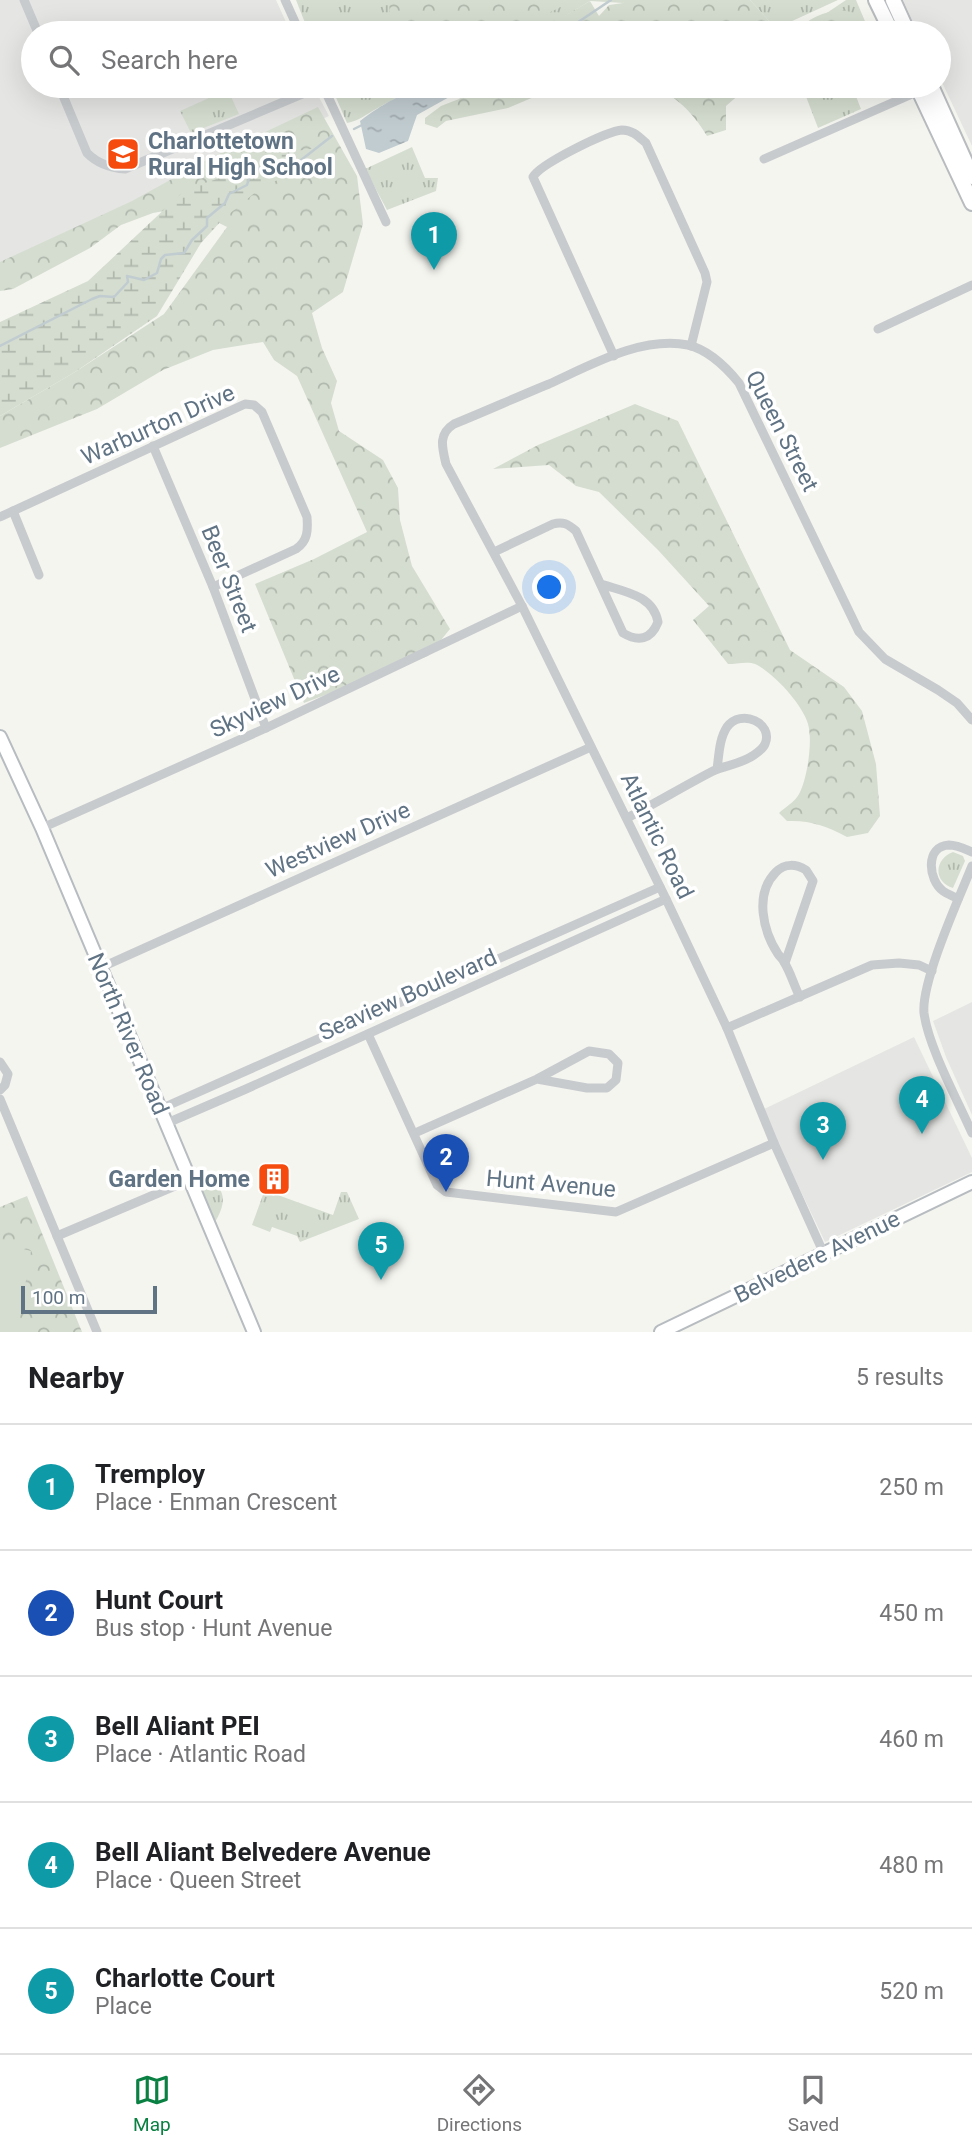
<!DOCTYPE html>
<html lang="en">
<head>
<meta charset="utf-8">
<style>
	body { margin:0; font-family:Roboto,sans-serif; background:#f2f2f2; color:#202124 }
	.scale { position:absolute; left:21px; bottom:18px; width:136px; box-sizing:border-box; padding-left:7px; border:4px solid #607384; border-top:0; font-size:19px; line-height:24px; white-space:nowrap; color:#607384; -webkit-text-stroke:5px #fff; paint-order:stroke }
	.you { position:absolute; left:550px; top:588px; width:24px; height:24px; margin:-18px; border:5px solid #fff; border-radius:50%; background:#1a73e8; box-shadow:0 0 0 10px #1a73e833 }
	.badge { display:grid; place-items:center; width:46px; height:46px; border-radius:50%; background:#0b8043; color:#fff; font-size:23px; font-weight:700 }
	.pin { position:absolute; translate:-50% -58px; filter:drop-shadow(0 2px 4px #0008) }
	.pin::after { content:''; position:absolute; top:37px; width:24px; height:21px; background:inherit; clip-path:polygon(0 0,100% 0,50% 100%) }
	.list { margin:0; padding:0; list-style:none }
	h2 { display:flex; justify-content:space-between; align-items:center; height:91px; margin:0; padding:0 28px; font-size:30px }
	h2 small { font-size:23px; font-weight:400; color:#757577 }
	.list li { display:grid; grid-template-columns:46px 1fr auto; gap:21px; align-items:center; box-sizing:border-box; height:126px; padding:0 28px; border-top:2px solid #e0e0e0 }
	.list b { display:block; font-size:26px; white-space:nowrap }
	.list p { margin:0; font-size:23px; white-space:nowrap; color:#757577 }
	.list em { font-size:23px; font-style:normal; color:#757577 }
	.icon { flex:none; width:38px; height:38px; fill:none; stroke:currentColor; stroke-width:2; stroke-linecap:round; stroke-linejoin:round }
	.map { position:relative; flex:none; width:972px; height:1332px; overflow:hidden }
	.search { position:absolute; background:#fff; box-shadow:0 7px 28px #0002; left:21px; right:21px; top:21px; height:77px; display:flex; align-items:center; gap:18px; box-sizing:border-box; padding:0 24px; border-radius:38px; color:#757577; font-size:26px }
	.sheet { height:721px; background:#fff }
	nav { display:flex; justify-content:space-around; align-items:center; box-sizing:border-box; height:98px; border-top:2px solid #e0e0e0; background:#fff; font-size:19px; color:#757577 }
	nav a { display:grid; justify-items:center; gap:4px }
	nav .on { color:#0b8043 }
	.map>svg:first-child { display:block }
	.built { fill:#e5e6e3 }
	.grass { fill:url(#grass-tufts) }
	.forest { fill:url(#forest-crowns) }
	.wetland { fill:url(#wetland-marsh) }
	.pitch { fill:#d5ddd0 }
	.water { fill:url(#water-ripples) }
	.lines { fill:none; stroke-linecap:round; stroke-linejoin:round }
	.stream { stroke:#c1ccd1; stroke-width:2.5 }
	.secondary-casing { stroke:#b7bcc1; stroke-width:16 }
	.primary-casing { stroke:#b8bcbf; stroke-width:18 }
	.street { stroke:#c8cbce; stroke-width:9 }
	.secondary { stroke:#fff; stroke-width:12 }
	.primary { stroke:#fff; stroke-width:14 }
	.labels { text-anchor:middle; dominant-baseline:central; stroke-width:7; stroke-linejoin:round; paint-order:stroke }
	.poi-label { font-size:23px; font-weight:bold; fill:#607384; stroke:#fff; text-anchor:start }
	.street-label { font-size:23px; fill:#607384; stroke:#fff }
</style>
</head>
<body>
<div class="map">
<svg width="972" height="1332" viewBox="0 0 972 1332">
	<defs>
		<pattern id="grass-tufts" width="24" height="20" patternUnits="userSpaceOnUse" patternTransform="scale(1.75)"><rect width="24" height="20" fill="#d5ddd0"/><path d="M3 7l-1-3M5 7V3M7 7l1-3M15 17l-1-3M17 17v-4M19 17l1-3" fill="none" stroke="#b0b8ae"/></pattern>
		<pattern id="forest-crowns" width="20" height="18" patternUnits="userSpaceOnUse" patternTransform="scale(1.75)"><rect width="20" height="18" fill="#d5ddd0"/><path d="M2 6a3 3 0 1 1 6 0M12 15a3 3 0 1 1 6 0" fill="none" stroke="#b0b8ae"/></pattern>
		<pattern id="wetland-marsh" width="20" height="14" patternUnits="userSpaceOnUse" patternTransform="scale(1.75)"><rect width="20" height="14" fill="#d5ddd0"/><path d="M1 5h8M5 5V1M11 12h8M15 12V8" fill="none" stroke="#b0b8ae"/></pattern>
		<pattern id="water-ripples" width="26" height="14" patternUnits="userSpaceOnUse" patternTransform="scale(1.75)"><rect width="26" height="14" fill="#c1ccd1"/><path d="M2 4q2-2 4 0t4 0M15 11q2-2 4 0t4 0" fill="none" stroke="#a0aaaf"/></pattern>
	</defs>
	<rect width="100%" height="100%" fill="#f5f5f0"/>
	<g class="built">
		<path d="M0,0H276L291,33H33V86H313L329,116L0,272Z"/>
		<path d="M903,0H972V146L939,76V33H918Z"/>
		<path d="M972,1002V1115L946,1057L933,1021Z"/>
		<path d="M914,1037L972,1158V1172L825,1242L762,1110Z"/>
	</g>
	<g class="grass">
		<path d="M296,0H626L623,3L590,1L537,33H309Z"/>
		<path d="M750,0H838L777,28V33H764L770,22Z"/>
		<path d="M846,0H856L870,33H797Z"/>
		<path d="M224,86H231L228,90L239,114L191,133L180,111L209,98Z"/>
		<path d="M331,86H433C414,88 393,99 376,109C365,115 359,121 347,123Z"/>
		<path d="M802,86H852L861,109L818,128Z"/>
		<path d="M412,147L425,178H438L436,191L387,210L365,169Z"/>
		<path d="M953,852L963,856L965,861L953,888C933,882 934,859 953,852Z"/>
		<path d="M193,1173C220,1182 232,1194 215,1222Z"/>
		<path d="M264,1192L274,1196L275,1194L333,1215L341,1192H347L359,1219L300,1242L297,1236L272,1227L270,1232L252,1225Z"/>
	</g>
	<g class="forest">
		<path d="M389,0H434L437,1L439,10L466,0H573C528,27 473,44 421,28L419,33H377L390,17Z"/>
		<path d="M625,0H750L770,22L764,33H521L561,18L590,1L599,16L609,5L623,3Z"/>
		<path d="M842,10L851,12L842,22L828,27L827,33H795C808,18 822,12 842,10Z"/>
		<path d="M472,86H560L508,108L446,121L437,128L425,124V118L441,106L459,99Z"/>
		<path d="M651,86H700L705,90L720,86H749L726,106V130L707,136C693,113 676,95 651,86Z"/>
		<path d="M318,107L357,176L363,224L343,292L312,313L322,348L337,381L331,403L339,431L383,460L398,488L400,520L412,566L450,629L428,656L304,703L255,584L314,559L367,532L297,376L274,360L263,342L213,350L163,370L97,409L0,448V416L75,372L164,314L227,227L187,207L153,213L121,225L90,248L13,289L0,291V262L132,201L210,158Z"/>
		<path d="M635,404L678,421L790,650L844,687L862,711L876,764L880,816L868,833L847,837C827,826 810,820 787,821L779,813C785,807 795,802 799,794C807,780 813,741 808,724C803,705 773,672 755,664C748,661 736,664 728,664L693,620L709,606L658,550L599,492L576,486L549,465L493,469L538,445Z"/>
		<path d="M27,1196L82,1332H0V1207Z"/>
	</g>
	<path class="wetland" d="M318,148L312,162L258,190L222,220L201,243L157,316L75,372L0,416V322L88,281L186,189L214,180L251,162L280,153Z"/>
	<path class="pitch" d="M0,1243L31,1251L17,1332H0Z"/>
	<path class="water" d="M433,86H469L417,115L408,141L379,153L366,149L360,121C381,105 407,89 433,86Z"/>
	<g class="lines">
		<g class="stream">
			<path d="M562,33L611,0"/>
			<path d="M354,129L364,124"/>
			<path d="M0,346L92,299L100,296L114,297L128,282L127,276L144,280L157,273L161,259L165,255L184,253L192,240L207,226V218L225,203L229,194L247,185L251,172L266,165H277L301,160L332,136"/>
		</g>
		<defs>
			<g id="secondary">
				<path d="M0,737L42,828L254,1332"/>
				<path d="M661,1332L972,1182"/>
			</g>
			<g id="primary">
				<path d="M876,0L892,33"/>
				<path d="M893,0L908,33"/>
				<path d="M917,86L972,203"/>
				<path d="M931,86L972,177"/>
			</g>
		</defs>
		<use href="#secondary" class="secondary-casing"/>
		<use href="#primary" class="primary-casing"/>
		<g class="street">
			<path d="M24,0L38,33"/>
			<path d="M285,0L300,33"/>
			<path d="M59,86L87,153C98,164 110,168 125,169L321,86"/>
			<path d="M323,86L386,222"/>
			<path d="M764,159L919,91"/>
			<path d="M878,329L972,285"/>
			<path d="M614,356L533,177C540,164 607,131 622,130C633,130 639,137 646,143L705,273L707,282L691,346"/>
			<path d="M153,446L213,587L266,728"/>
			<path d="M13,511L39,575"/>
			<path d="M0,517L245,404L254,405L262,412L307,517C308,530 308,541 296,549L213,587"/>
			<path d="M494,552L553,524C563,521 568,524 576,531L623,633C638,642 651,640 658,622C653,595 625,592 601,584"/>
			<path d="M627,818C656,803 684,786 713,771C727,765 741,764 754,755C758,752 763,749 765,744C774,723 741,708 727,727C719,739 719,756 717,769"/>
			<path d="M42,828L266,728L522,606"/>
			<path d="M972,866C959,898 921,982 924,1013C928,1046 958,1101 972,1133"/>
			<path d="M958,899C953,896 947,894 943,891C928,880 925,846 949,845C957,845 965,849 972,852"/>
			<path d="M785,963L813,881L806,870C796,864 785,863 776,872C754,894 763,931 778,954C780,957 783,959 784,962C791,973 794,986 800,997"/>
			<path d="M100,968L591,747"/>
			<path d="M727,1028L872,965L899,963L919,965L932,971"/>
			<path d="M368,1034L437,1185L446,1192L616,1212L774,1143"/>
			<path d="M0,1062L8,1074L5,1085L0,1090"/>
			<path d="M0,1099L57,1236"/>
			<path d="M158,1110L660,887"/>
			<path d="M165,1124L246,1089L666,899"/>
			<path d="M415,1133L537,1079L589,1051L609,1054L618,1063L616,1080L607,1088H587L537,1079"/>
			<path d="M824,1254L774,1143L727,1028L666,899L522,606L446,464C442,447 438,434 454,424C486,411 517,397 549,384C591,365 641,336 688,345C709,350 726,367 739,383L859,632L885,659L938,690L957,703L972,720"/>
			<path d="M97,1332L57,1236L189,1180"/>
		</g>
		<use href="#secondary" class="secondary"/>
		<use href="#primary" class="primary"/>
	</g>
	<defs>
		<symbol id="school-square" viewBox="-11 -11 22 22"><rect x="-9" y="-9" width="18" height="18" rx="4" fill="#f54b0f" stroke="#fff"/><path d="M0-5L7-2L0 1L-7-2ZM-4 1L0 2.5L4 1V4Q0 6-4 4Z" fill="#fff"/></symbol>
		<symbol id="building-square" viewBox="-11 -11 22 22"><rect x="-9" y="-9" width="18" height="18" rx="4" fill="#f54b0f" stroke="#fff"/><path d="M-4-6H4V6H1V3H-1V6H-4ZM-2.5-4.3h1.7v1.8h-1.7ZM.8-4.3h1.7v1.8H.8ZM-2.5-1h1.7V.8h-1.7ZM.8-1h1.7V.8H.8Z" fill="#fff"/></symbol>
	</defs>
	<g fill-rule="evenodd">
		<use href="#school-square" x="104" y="135" width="38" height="38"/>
		<use href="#building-square" x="255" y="1160" width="38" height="38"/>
	</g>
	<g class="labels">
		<g class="poi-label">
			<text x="148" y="141">Charlottetown<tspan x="148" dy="26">Rural High School</tspan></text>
			<text x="250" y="1179" text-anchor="end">Garden Home</text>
		</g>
		<g class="street-label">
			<text transform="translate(158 425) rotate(-24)">Warburton Drive</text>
			<text transform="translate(782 431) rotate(63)">Queen Street</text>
			<text transform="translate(229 579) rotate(68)">Beer Street</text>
			<text transform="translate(275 702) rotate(-25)">Skyview Drive</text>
			<text transform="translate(657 836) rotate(64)">Atlantic Road</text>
			<text transform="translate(338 840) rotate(-24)">Westview Drive</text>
			<text transform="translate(408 995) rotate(-24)">Seaview Boulevard</text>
			<text transform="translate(128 1034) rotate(67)">North River Road</text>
			<text transform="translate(551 1184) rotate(5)">Hunt Avenue</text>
			<text transform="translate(817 1257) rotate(-26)">Belvedere Avenue</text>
		</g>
	</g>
</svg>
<div class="scale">100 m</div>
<div class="you"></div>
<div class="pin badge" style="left:434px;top:270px;background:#0f9aa8">1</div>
<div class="pin badge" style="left:446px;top:1192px;background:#1a4fb4">2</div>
<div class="pin badge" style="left:823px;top:1160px;background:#0f9aa8">3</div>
<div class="pin badge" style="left:922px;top:1134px;background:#0f9aa8">4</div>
<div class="pin badge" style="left:381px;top:1280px;background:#0f9aa8">5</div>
<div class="search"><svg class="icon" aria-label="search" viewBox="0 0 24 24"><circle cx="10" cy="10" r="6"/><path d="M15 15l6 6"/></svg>Search here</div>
</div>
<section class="sheet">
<h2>Nearby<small>5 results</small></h2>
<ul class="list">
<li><span class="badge" style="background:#0f9aa8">1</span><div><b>Tremploy</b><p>Place · Enman Crescent</p></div><em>250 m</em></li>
<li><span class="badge" style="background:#1a4fb4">2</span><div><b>Hunt Court</b><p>Bus stop · Hunt Avenue</p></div><em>450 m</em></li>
<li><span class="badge" style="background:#0f9aa8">3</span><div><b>Bell Aliant PEI</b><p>Place · Atlantic Road</p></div><em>460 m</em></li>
<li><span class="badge" style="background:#0f9aa8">4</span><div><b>Bell Aliant Belvedere Avenue</b><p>Place · Queen Street</p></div><em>480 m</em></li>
<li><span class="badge" style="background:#0f9aa8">5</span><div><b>Charlotte Court</b><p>Place</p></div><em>520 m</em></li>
</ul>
</section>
<nav>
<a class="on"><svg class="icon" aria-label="map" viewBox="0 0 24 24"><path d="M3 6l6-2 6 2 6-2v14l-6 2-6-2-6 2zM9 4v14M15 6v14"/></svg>Map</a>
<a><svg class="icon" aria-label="directions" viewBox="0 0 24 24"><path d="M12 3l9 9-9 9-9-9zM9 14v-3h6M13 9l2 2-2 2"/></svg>Directions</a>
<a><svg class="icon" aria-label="saved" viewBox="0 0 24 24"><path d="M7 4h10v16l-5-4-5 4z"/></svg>Saved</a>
</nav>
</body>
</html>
